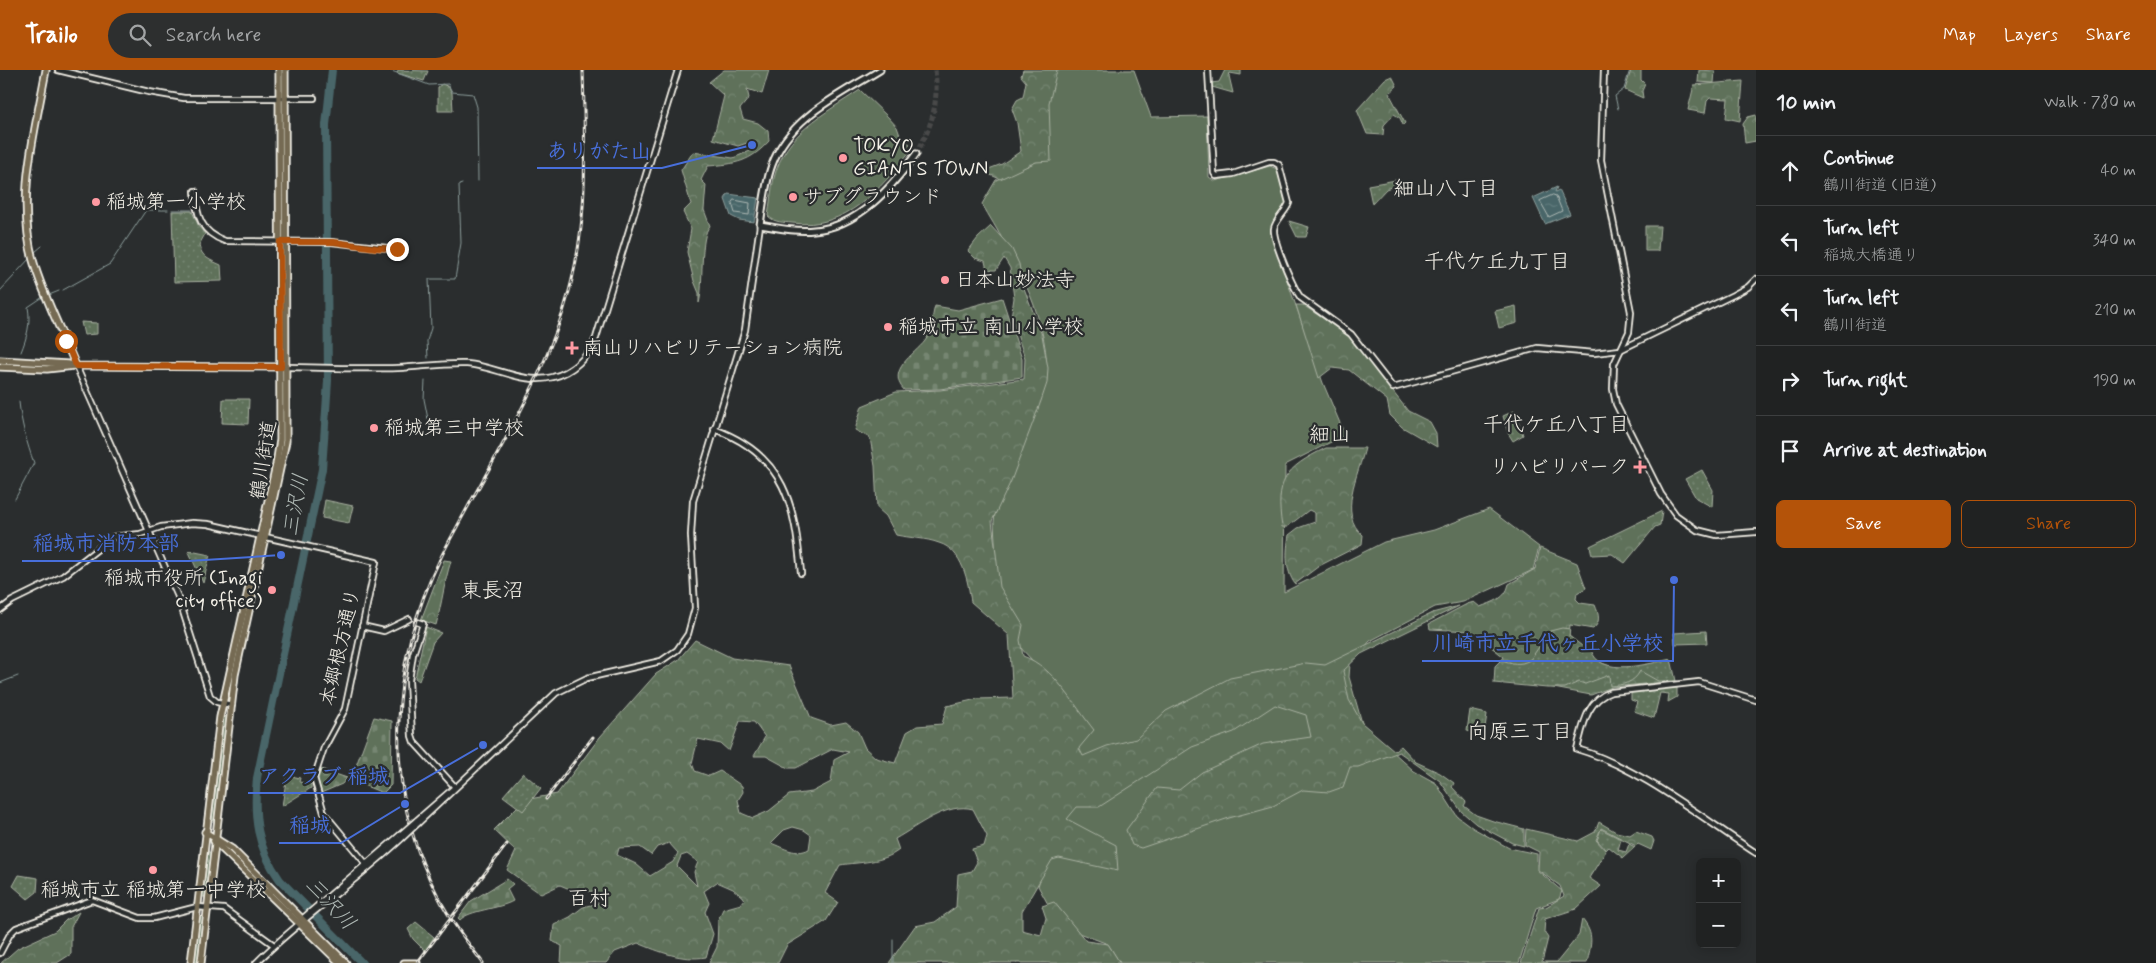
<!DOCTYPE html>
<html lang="en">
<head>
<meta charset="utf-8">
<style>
	body { margin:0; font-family:Mynerve,"Klee One",sans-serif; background:#2d2f2f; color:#f1f3f6 }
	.controls { position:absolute; right:15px; bottom:15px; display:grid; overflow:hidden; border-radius:8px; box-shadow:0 2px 12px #0003 }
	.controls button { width:45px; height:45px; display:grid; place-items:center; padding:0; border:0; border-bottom:1px solid #3d3f40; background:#202222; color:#f1f3f6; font:25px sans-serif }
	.stop { position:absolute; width:15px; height:15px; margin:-11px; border:4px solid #b45309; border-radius:50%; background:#fff }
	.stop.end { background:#b45309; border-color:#fff; box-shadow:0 1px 5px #0008 }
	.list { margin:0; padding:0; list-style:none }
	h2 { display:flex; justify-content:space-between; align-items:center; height:65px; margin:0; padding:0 20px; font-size:21px }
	h2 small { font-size:16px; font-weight:400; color:#a2a4a5 }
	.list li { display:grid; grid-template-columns:32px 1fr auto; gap:15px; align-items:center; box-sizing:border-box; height:70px; padding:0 20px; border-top:1px solid #3d3f40 }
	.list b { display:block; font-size:19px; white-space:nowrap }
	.list p { margin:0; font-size:16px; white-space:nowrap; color:#a2a4a5 }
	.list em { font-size:16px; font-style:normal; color:#a2a4a5 }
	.actions { display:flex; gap:10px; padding:15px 20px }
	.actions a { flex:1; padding:11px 0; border:1px solid #b45309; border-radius:8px; text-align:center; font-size:18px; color:#b45309 }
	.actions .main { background:#b45309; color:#fff }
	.icon { flex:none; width:28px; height:28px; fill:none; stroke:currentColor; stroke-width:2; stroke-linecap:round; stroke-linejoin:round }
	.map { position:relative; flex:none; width:1756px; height:893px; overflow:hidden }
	header { display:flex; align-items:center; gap:30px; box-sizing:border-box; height:70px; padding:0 25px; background:#b45309; color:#fff }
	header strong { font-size:24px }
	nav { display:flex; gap:28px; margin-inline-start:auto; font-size:18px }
	.search { width:350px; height:45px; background:#2d2f2f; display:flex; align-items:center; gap:12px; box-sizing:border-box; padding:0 18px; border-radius:28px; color:#a2a4a5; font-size:19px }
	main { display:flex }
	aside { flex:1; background:#202222 }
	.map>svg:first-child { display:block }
	.grass { fill:#5e715a; stroke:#a9b1a1 }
	.forest { fill:url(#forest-crowns); stroke:#a9b1a1; fill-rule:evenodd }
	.cemetery { fill:url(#cemetery-stones); stroke:#a9b1a1 }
	.park { fill:url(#park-dots); stroke:#a9b1a1 }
	.water { fill:url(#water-ripples); stroke:#8d9e9c }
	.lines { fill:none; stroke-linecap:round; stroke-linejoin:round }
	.shore { stroke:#afb9b5; stroke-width:1 }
	.stream { stroke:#8d9e9c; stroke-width:1 }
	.river { stroke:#486669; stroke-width:8 }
	.secondary-tunnel { stroke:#484a4a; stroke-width:5; stroke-dasharray:5 2.5; stroke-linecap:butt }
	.tertiary-casing { stroke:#f4f1e8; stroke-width:8 }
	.secondary-casing { stroke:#f4f1e8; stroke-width:9 }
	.primary-casing { stroke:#f4f1e8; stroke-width:9 }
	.tertiary { stroke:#2a2d2e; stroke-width:4.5 }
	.secondary { stroke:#2a2d2e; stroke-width:5 }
	.primary { stroke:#746b52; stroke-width:5.5 }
	.rail-casing { stroke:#f4f1e8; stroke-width:3 }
	.rail { stroke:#2a2d2e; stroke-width:1; stroke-dasharray:4; stroke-linecap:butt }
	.tertiary-bridge-casing { stroke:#f4f1e8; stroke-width:8; stroke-linecap:butt }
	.tertiary-bridge { stroke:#2a2d2e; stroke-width:4.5 }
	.route { stroke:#b45309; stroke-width:6 }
	.poi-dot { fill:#ff9aa2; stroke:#2a2d2e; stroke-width:2 }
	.labels { text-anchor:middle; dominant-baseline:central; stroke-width:4.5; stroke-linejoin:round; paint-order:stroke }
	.poi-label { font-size:20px; fill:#f4f1e8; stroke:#2a2d2e; text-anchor:start }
	.street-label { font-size:20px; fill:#f4f1e8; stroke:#2a2d2e }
	.neighbourhood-label { font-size:21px; fill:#f4f1e8; stroke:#2a2d2e }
	.water-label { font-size:21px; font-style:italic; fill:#afb9b5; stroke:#2a2d2e }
	.leader { fill:none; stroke:#486fdb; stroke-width:2 }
	.callout-dot { fill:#486fdb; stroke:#2a2d2e; stroke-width:2 }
	.callout-label { font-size:21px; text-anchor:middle; font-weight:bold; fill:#486fdb; stroke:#2a2d2e; stroke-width:4.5; stroke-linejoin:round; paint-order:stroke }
</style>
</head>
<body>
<header>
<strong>Trailo</strong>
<div class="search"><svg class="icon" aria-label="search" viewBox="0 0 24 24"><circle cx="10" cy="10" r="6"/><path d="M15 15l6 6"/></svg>Search here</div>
<nav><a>Map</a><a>Layers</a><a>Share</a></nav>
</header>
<main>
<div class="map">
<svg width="1756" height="893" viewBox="0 0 1756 893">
	<defs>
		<pattern id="forest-crowns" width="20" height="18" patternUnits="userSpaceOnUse" patternTransform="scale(1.25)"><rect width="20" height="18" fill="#5e715a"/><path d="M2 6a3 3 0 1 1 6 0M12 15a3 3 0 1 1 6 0" fill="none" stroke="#768672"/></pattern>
		<pattern id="cemetery-stones" width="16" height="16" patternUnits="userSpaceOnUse" patternTransform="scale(1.25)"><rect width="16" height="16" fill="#5e715a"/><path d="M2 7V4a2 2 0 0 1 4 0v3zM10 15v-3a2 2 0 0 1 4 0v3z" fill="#768672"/></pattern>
		<pattern id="park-dots" width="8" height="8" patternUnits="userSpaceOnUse" patternTransform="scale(1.25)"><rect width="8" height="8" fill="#5e715a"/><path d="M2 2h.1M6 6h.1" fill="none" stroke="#768672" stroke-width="1.8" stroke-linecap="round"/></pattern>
		<pattern id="water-ripples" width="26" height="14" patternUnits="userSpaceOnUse" patternTransform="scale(1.25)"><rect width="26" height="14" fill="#486669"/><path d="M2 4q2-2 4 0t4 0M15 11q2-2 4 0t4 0" fill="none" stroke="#637c7e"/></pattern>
	</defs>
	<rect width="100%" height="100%" fill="#2a2d2e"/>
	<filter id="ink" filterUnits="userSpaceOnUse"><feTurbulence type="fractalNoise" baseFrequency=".02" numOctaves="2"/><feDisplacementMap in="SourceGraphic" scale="10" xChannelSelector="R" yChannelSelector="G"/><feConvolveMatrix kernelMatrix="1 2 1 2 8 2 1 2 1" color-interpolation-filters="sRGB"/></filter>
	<g filter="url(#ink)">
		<g class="grass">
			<path d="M1044,0H1134L1151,47L1207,46L1209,107L1215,111L1270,96L1277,99L1286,129L1285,136L1274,152L1272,162L1275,176L1323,313L1345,365L1285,395L1284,522L1384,472L1434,460L1489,439L1539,477L1533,500L1463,532L1435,537L1370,571L1350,594L1349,607L1362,653L1367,658L1414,701L1436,713L1457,746L1473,758L1509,778L1537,784V800L1562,821L1559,829L1536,838L1519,893H1120L1108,874L1060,856L1038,816L1058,752L1047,606L1017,574L998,529L994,452L996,434L1047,303C1047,242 1012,185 982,134L996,110L1047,87Z"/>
			<path d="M860,20L888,47L897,57L901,68L910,74L907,79L910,81C880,120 846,160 792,153C783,152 775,153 768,146C770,133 771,120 774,108C785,63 824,44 860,20Z"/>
			<path d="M1706,561L1707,573L1675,574L1674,563Z"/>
			<path d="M222,646L229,647L215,751H212Z"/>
			<path d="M207,781L213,784L205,827H201Z"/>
			<path d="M199,846L205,847L200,893H192Z"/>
		</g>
		<g class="forest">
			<path d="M724,0H769L762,24L747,19L749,28L740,39L743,49L758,53L768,61L769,71C750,92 736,94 708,96L701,110L706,115L704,140L710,156C699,166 704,217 699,233V223L694,211L687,182L691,159L683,142L691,134L681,100L693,82L733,88L755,79L750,72L738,76L713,69L724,26L709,12Z"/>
			<path d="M1023,0H1057L1049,33L1051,91L1036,92L1000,109L986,103V100L1002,94L1021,81L1017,53L1012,39L1017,30L1023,27L1026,12L1021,6Z"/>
			<path d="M1225,0H1241V5L1230,3L1229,6L1233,23L1212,17L1211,13L1219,12Z"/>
			<path d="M1631,0H1641V10L1645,14L1642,21L1643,28L1625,20Z"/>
			<path d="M1392,6L1397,16L1389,23L1405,53L1403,55L1400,48L1394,44L1384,55L1383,65L1367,64L1357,40L1385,9Z"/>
			<path d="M1743,11L1740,51L1726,48L1728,29L1710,28L1707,31L1705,43L1688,40L1694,15Z"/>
			<path d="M1756,45V71L1745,73L1743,54L1748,47Z"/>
			<path d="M991,156L1012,179L1019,194L1022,213L1042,265L1048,298L1047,313L1041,331L1011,411L992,451L1000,517L1023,555L1020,570L1023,586C1054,597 1074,635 1094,660L1079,678L1083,686L1107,676L1136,669L1166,641L1230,608L1306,593L1325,595L1432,543L1459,536L1361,584L1343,601L1349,630L1362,653L1395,681L1401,676L1416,692L1440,703L1454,713L1452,717L1466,732L1464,736L1476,745L1493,751L1524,759V776L1512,773L1476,754L1461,741L1440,711L1399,682L1358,697H1350L1343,717L1329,722L1303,720L1273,736L1229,748L1141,778L1132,775L1126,760L1157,718L1179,720L1202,702L1263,674L1311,667L1306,645L1275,635L1234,662L1192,677L1099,737H1077L1067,749L1116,775L1118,801L1059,788L1052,790L1022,841V860L1041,865L1046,848L1042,836L1054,832L1086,871L1108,874L1120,893H889L915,856L935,852L956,837L958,804L972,801L977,792L972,779L984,776L987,766L973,739C947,732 918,756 895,769L899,780C883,793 859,792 840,795L825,823L838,832L826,851L787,875L778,893H709L717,877L718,850L723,839L741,834L745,829L733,819L717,812L704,821L709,833L705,842L713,864L706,887C682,891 660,882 638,873L615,882L606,893H561L562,876L552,871L554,855L570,847L583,837L605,831L595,821L577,822L560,815L541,824L507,800L516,781L494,760L524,730L557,724L600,667L656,604L678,590L695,570L732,588L789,596L811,648L831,655L846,652L858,662L865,678L876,688L895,693L907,662L917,656L942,654L947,636L977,629L1013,628L1009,565L971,532C968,512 963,480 939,473C926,468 910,468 896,465L886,446L877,438L875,396L870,368L855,360L862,336L896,322L940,320L1024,309L1025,288L1011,247L1014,228L1010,198L1004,188L996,200H987L985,191L975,188L968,181L978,168ZM740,651L754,652L765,667L754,686H766L788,698H796L833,679L849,682L834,690L831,712L812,722L789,725L769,741L753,748L741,743L738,730L743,722L742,716L720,701L709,706L695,701L692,693L698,669L721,674L729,681ZM793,757L804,760L811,765L809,779C796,786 784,778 771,773L784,760ZM669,773L678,783L673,792L650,806L636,794L617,785L619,778L640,777L651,785L657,777ZM687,784L698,792L694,802L697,816L677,796L681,786Z"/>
			<path d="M1296,235H1303L1349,266L1408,341L1430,352L1436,363L1437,377L1402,357L1390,345L1387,330L1349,300L1332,298L1319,308Z"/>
			<path d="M1326,378H1365C1359,403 1337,445 1363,465L1362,474L1319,496L1295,514C1285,500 1286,482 1289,465L1298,458L1315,452V443L1309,440L1287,457H1282C1275,411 1284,398 1326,378Z"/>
			<path d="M1662,441L1660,455L1655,457L1625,493L1612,484L1592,485L1590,476Z"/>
			<path d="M1540,478L1577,493L1586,518L1577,523L1576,529L1580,533L1595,535C1599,545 1601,552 1593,559L1570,555L1569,566L1599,592L1618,599L1649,596L1676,611L1612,617L1591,625L1548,617L1501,591L1504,587L1471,561L1430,559L1429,554L1467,534L1474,532L1480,537C1493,532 1506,529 1509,514L1535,499Z"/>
			<path d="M444,490L451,491C444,513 442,533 436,555L421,550Z"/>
			<path d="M1599,752L1616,762L1630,765L1636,761L1652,767L1654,771L1651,780L1638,774L1636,776L1601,758L1596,770L1606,781L1589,808L1601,816L1576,839L1545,849L1544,862L1548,868L1542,892H1557L1579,865L1582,849C1595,865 1591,874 1587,893H1521L1539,838L1546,837L1564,826L1560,816L1538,800L1539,782L1525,775L1526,759L1578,771L1595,762Z"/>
			<path d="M79,842L71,857V884L57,893H1L18,878L55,861L66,850Z"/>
		</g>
		<g class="cemetery">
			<path d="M1699,0L1715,1L1714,13L1698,12Z"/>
			<path d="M1002,228L1022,289V307L940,319L904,320C886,300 914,285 925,271C931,263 932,246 935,236L958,240Z"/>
			<path d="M374,647L392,651L391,715L383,723L348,709L350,704H353Z"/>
			<path d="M321,699L347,708L342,714L321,723L318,709Z"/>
			<path d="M507,809L513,814L507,819L513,831C499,839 469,840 460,850L458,848L471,831Z"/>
		</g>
		<g class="park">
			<path d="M398,0L428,1L424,11L397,3Z"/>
			<path d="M442,14L449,17L452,23L453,41H438V17Z"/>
			<path d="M1396,110V115L1386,119L1372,134L1368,115Z"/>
			<path d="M172,141H192L199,157L205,164L199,175C202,188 210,190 221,195L222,211L174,212Z"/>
			<path d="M1289,151L1309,157L1306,167H1297Z"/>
			<path d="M1645,156H1660L1658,181H1645Z"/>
			<path d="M1516,236L1517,253L1499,258L1495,241Z"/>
			<path d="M81,252L97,253V264L84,265Z"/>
			<path d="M223,329H249L248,354L222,353Z"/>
			<path d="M1514,341L1523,365L1513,371L1508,363L1503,346Z"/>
			<path d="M1702,400L1713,420L1712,437L1696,428L1685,409Z"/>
			<path d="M325,430L353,436L349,453L322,448Z"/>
			<path d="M190,481L210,485L203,513L189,482Z"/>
			<path d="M426,557L441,563L433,572L419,611L415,608Z"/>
			<path d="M1562,558L1570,559L1569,566L1586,579H1591C1598,609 1651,593 1671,589L1676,611H1658L1640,601C1634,613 1623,615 1610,616L1609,605L1585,614L1579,612L1565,618H1547L1494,613L1495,596L1501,590C1512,593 1519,596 1530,590L1550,561Z"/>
			<path d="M1677,617V627L1668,632L1669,624L1660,623L1654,648L1634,641L1637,632L1631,630V622Z"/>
			<path d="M1470,640L1487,644L1484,664L1467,661Z"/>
			<path d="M523,703L541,718L523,741L503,726Z"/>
			<path d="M287,705L300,708L299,712L311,714V718L282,736Z"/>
			<path d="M1601,759L1621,769L1618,780L1626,782L1629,774L1635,777L1623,788L1609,777L1606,780L1597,770Z"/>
			<path d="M19,805L38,808L37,822L28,829L13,816Z"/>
			<path d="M416,852L434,867L425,881L413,869L408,859Z"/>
		</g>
		<g class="water">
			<path d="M1557,117L1555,122L1559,120L1570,144L1545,154L1533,128Z"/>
			<path d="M728,124L758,128L754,152L739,150L731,146L725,129Z"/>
		</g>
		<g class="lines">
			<g class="shore">
				<path d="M1553,125L1556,126L1562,141L1549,147L1540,131Z"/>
				<path d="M734,130L750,133L749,145L735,143L732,133Z"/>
			</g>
			<g class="stream">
				<path d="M389,0L429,15L448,14L452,22L473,24L477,37L478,111"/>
				<path d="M1618,39L1615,26L1624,19L1630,0"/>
				<path d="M172,140H192"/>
				<path d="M35,182L42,176"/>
				<path d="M18,201L30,188"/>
				<path d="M63,220L110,194L146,140H168"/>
				<path d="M0,221L16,204"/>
				<path d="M49,225L59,221"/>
				<path d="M21,282C27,267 31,253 28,237L43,227"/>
				<path d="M428,288L427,271L431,258L429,209H455L461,173L459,115L462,114"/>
				<path d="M425,311L424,329L428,349"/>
				<path d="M15,429L34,393C27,374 21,352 19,332"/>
				<path d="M0,613L18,606"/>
				<path d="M893,893V869"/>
			</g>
			<path class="river" d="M332,0L326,55L328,311L322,399L257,708C253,747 257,778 280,810L362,893"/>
			<path class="secondary-tunnel" d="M916,84C932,57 939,32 935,0"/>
			<defs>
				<g id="tertiary">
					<path d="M58,0L149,22L184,28H314"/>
					<path d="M1208,0L1214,103L1216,106L1233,104L1269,92H1274L1279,95L1289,133C1286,142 1275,150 1274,159C1273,171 1293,218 1301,228L1351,264L1393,318L1537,278L1594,283L1620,280L1733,225L1748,217L1756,209"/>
					<path d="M1604,0L1601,90L1631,242L1629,262L1614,294L1613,319L1616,334L1661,424L1676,445L1697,460L1717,465L1756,462"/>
					<path d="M195,121C196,145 201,163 225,171L331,172L397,179"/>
					<path d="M76,296L179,529L210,626L217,632L232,635"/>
					<path d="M287,297C324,298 361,299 398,298C421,297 444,293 467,294C495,296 524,315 553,307C573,302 588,287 596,268L678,0"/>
					<path d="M714,359C786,385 795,436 801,503"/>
					<path d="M0,540L12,531L63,506L113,467L140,464L161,457L192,453L208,454L376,492L345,639L324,678L314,708L324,743L367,795"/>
					<path d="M417,552L423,554L413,584L409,610L412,666L414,672L455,717"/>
					<path d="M362,556L384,561L409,549"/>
					<path d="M1756,630L1699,612L1611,622C1586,630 1583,657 1577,679C1639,697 1702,748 1756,783"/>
					<path d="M416,751L454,718"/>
					<path d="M418,753L556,623L587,608L661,591L677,580L688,564L695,538L691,465L693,431L745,260L760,155"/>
					<path d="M301,850L400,765"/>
					<path d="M0,883L10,864L16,858L92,830L140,848H154L197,837L224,839L274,875"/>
					<path d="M256,893C301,848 355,812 401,769"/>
				</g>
				<path id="secondary" d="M880,0C840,25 789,47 772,95C765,114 763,135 760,155C778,158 796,162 814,160C858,157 891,118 916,84"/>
				<g id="primary">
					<path d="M46,0C35,62 16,127 33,190C43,226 62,261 76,296"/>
					<path d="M0,290L68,294L76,296L283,297"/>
					<path d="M0,297L47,299L74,296"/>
					<path d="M205,762L232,779L346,893"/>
					<path d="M214,771L340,893"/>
					<path d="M191,893L220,647L276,395L280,370L279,0"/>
					<path d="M201,893L235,605L286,371L285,0"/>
					<path d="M404,893H417"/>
				</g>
			</defs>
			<use href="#tertiary" class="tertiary-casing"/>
			<use href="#secondary" class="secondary-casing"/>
			<use href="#primary" class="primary-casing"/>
			<use href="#tertiary" class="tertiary"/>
			<use href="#secondary" class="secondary"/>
			<use href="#primary" class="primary"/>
			<defs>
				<g id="rail">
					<path d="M546,729L593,667"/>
					<path d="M417,893L507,774"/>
					<path d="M483,893C467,872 450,850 438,826C381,719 389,591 442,485C483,405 535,328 563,242C590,158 585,86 583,0"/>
				</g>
			</defs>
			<use href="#rail" class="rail-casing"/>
			<use href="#rail" class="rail"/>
			<defs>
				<g id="tertiary-bridge">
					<path d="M400,765L416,751"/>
					<path d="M401,769L418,753"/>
				</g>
			</defs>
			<use href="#tertiary-bridge" class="tertiary-bridge-casing"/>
			<use href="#tertiary-bridge" class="tertiary-bridge"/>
		</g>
	</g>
	<g class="lines" filter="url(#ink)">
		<path class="route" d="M66,271L76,296L281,297L280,172H334L376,178L397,179"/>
	</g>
	<g class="poi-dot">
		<circle cx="843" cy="88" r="5"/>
		<circle cx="793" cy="127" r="5"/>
		<circle cx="96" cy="132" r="5"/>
		<circle cx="945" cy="210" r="5"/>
		<circle cx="888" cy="257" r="5"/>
		<path d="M569.5 270.5h5v5h5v5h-5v5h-5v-5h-5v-5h5z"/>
		<circle cx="374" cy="358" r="5"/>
		<path d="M1637.5 389.5h5v5h5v5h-5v5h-5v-5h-5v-5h5z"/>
		<circle cx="272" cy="520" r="5"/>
		<circle cx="153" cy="800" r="5"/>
	</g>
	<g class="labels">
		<g class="poi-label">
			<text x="853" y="76">TOKYO<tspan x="853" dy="23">GIANTS TOWN</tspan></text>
			<text x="803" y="127">サブグラウンド</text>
			<text x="106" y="132">稲城第一小学校</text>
			<text x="955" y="210">日本山妙法寺</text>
			<text x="898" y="257">稲城市立 南山小学校</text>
			<text x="583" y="278">南山リハビリテーション病院</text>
			<text x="384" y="358">稲城第三中学校</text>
			<text x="1629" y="397" text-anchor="end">リハビリパーク</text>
			<text x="262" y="508" text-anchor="end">稲城市役所 (Inagi<tspan x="262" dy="23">city office)</tspan></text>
			<text x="153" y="820" text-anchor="middle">稲城市立 稲城第一中学校</text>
		</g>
		<g class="street-label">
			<text transform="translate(264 390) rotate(-81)">鶴川街道</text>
			<text transform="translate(341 577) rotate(-77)">本郷根方通り</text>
		</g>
		<g class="neighbourhood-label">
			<text x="1446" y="119">細山八丁目</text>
			<text x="1497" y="192">千代ケ丘九丁目</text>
			<text x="1556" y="355">千代ケ丘八丁目</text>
			<text x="1330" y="365">細山</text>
			<text x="492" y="521">東長沼</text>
			<text x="1520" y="662">向原三丁目</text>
			<text x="589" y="829">百村</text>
		</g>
		<g class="water-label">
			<text transform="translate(296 435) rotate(-80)">三沢川</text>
			<text transform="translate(330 834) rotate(47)">三沢川</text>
		</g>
	</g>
	<path class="leader" d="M752 75L662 98H537M281 485L189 491H22M1674 510L1673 591H1422M483 675L400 723H248M405 734L341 773H279"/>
	<g class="callout-dot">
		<circle cx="752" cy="75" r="5"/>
		<circle cx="281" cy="485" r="5"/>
		<circle cx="1674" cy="510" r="5"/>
		<circle cx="483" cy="675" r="5"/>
		<circle cx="405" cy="734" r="5"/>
	</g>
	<g class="callout-label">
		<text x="599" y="88">ありがた山</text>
		<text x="106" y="480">稲城市消防本部</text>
		<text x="1548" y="580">川崎市立千代ヶ丘小学校</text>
		<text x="324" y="713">アクラブ 稲城</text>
		<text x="310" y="762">稲城</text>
	</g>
</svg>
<div class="controls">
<button>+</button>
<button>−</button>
</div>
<div class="stop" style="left:66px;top:271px"></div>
<div class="stop end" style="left:397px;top:179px"></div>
</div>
<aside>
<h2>10 min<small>Walk · 780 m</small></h2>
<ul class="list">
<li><svg class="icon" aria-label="ahead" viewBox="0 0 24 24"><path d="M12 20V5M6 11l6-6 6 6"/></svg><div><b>Continue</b><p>鶴川街道 (旧道)</p></div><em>40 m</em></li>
<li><svg class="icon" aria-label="left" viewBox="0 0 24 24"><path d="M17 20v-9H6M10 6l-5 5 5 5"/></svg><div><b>Turn left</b><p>稲城大橋通り</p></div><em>340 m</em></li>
<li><svg class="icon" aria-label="left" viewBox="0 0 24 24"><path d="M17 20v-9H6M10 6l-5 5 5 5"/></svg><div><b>Turn left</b><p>鶴川街道</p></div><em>210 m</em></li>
<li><svg class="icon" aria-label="right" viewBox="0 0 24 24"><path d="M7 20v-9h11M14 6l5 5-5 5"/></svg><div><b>Turn right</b></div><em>190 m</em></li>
<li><svg class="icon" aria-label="arrive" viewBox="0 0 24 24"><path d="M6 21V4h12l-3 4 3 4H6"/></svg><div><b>Arrive at destination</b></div></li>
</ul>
<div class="actions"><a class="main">Save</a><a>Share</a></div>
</aside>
</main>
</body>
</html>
